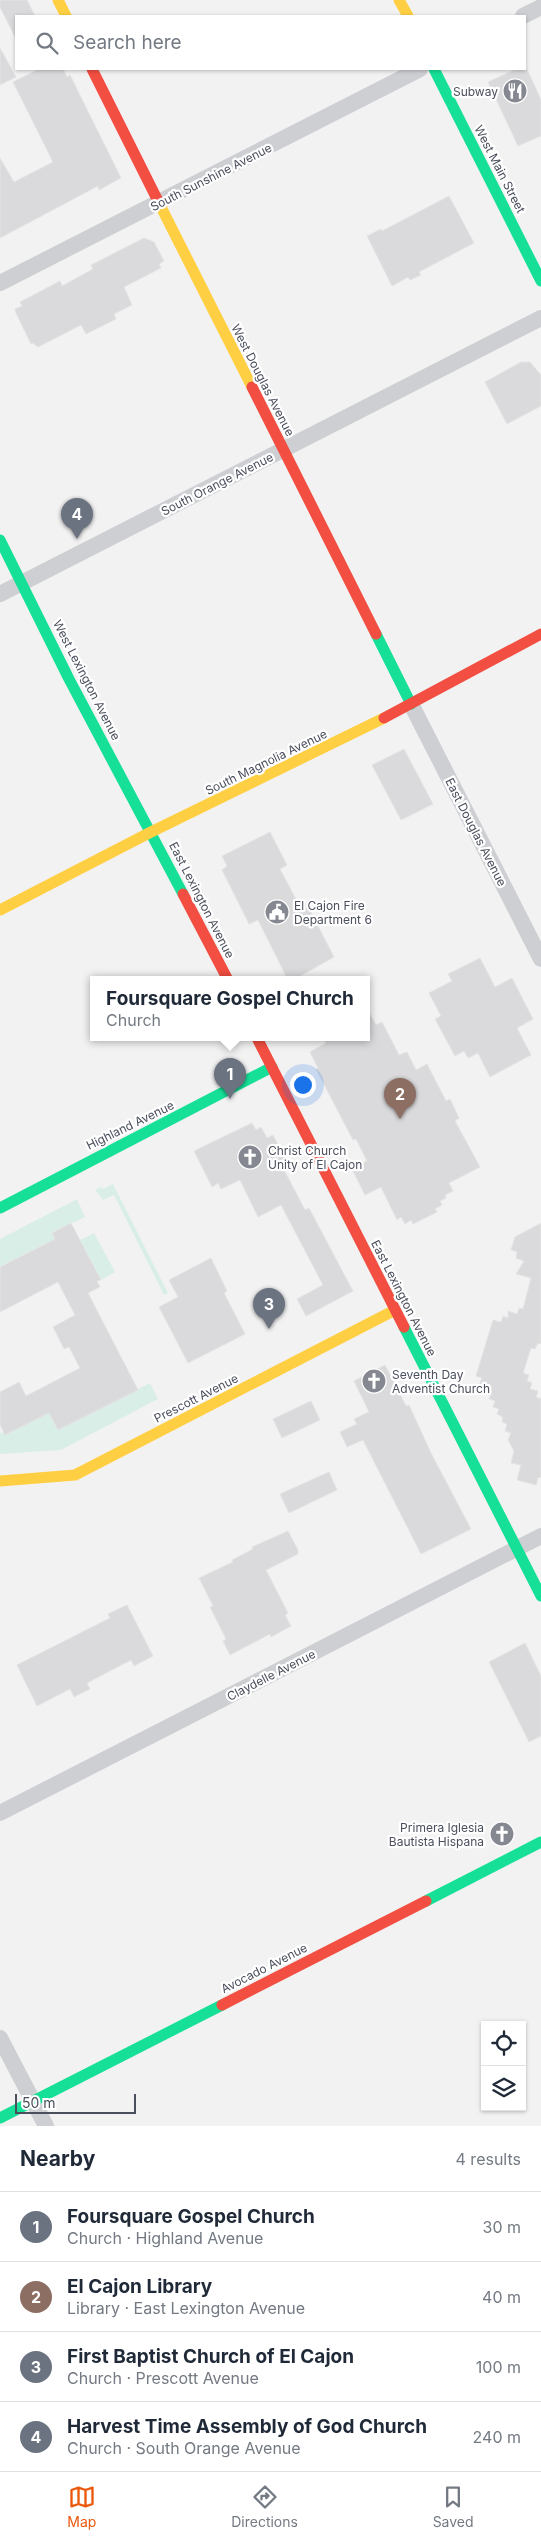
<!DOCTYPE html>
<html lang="en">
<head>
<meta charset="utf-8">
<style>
	body { margin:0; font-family:Inter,sans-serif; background:#f6f6f7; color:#1f2937 }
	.controls { position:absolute; right:15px; bottom:15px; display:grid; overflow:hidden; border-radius:0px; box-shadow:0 1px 4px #0004 }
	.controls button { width:45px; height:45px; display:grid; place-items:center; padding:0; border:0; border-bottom:1px solid #e0e1e3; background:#fff; color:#1f2937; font:25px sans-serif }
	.scale { position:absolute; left:15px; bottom:12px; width:121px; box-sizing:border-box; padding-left:5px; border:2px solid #4b4f5d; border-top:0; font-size:14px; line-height:18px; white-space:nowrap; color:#4b4f5d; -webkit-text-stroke:4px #fff; paint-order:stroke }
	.you { position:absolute; left:302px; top:1084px; width:18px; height:18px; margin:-12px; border:4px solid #fff; border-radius:50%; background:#1a73e8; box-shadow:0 0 0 8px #1a73e833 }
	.badge { display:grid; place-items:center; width:32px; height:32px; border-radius:50%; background:#ea580c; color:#fff; font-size:16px; font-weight:700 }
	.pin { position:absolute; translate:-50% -41px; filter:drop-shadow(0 1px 2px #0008) }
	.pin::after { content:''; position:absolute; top:26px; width:18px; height:15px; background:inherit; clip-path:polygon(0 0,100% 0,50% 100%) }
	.popup { position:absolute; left:90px; top:976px; width:280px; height:65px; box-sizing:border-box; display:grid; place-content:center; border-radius:0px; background:#fff; filter:drop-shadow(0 1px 4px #0005); font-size:16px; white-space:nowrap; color:#747a83 }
	.popup b { font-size:19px; color:#1f2937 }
	.popup::after { content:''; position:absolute; left:50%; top:100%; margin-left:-10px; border:10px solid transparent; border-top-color:#fff }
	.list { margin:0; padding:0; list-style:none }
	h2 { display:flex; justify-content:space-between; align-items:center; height:65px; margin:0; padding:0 20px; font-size:21px }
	h2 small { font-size:16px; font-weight:400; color:#747a83 }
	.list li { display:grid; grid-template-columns:32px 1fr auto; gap:15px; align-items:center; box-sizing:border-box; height:70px; padding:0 20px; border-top:1px solid #e0e1e3 }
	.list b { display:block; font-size:19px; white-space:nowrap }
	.list p { margin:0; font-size:16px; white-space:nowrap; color:#747a83 }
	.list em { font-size:16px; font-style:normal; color:#747a83 }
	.icon { flex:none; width:28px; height:28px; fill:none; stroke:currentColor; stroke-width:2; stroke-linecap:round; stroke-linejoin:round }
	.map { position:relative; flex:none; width:541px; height:2126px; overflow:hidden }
	.search { position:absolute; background:#fff; box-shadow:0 1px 4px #0004; left:15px; right:15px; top:15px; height:55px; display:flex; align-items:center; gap:12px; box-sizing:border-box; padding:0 18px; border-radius:0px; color:#747a83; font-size:19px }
	.sheet { height:345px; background:#fff }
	nav { display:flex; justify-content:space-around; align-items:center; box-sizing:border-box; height:70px; border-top:1px solid #e0e1e3; background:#fff; font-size:14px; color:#747a83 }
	nav a { display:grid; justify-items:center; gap:2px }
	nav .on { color:#ea580c }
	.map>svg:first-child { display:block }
	.green { fill:#daeee8 }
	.building { fill:#dadadc; stroke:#e4e4e5 }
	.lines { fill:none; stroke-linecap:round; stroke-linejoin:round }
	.street { stroke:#cecfd3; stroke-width:16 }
	.fast { stroke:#16e098; stroke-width:11 }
	.slow { stroke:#ffcf43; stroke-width:11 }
	.jam { stroke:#f24e42; stroke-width:11 }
	.labels { text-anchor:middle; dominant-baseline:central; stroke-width:4.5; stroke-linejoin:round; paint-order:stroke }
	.poi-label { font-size:12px; fill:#4b4f5d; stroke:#fff; text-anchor:start }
	.street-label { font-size:12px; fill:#4b4f5d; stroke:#fff }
</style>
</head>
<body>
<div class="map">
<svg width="541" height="2126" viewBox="0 0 541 2126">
	<rect width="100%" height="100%" fill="#f3f2f2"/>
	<g class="green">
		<path d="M113,1184L168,1293L164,1295L114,1195L103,1200L95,1190L101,1187L103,1189Z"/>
		<path d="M77,1199L85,1217L52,1233L55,1239L0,1267V1239Z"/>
		<path d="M94,1233L115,1272L101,1280L84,1248L75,1252L81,1243L80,1240Z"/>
		<path d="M150,1383L158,1399L61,1450L0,1454V1433L3,1432L6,1435L49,1413L58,1430Z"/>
	</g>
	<g class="building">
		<path d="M0,0H27L35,16H16V39L0,7Z"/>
		<path d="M0,48L16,77L0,85Z"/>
		<path d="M39,69H63L67,77L70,75L121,178L99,190L98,186L0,238V158L14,182L53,162L13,82Z"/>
		<path d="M516,69H527L541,100V136L518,146L488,82Z"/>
		<path d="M449,196L474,243L419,272L421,275L410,280L408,277L392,286L367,236L381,229L382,231Z"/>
		<path d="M144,238L154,242L164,261L159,264L161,268L124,287L132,305L114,314L116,319L86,334L81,325L38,347L33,343L31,344L16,313L15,309L22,306L20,302L60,281L62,286L93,269L91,265Z"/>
		<path d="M521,362H530L541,375V406L507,424L485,382Z"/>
		<path d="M404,749L433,804L401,820L372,765Z"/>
		<path d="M270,832L287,865L280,869L298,903L304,899L334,957L293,980H288L258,920L249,924L222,870L227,866L222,856Z"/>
		<path d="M480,958L495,987L512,978L533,1019L517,1028L531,1055L490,1077L478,1053L468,1058L464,1051L455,1056L435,1019L441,1016L429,993L452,981L448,974Z"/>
		<path d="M366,1006L376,1025L382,1022L399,1055L407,1052L416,1070L427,1064L446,1101L450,1099L459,1118L455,1121L480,1167L449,1183L453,1191L445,1195L446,1198L440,1201L442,1205L435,1209L437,1212L413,1224L411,1220L405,1224L401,1217L397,1220L381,1187L365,1195L352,1169L367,1161L356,1139L353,1140L316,1069L318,1068L310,1052L326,1043L323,1038H366Z"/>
		<path d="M252,1123L256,1130L261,1127L267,1138L273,1135L287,1163L282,1166L305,1210L309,1208L353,1291L306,1316L297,1299L323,1285L281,1205L258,1217L240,1180L221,1189L218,1183L212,1187L194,1151Z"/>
		<path d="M71,1223L101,1280L97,1281L100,1287L88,1293L138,1390L58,1430L49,1413L5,1435L0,1425V1392L19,1382L26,1396L80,1368L69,1347L64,1349L53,1327L75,1315L58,1282L0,1312V1267L55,1239L52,1233Z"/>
		<path d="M541,1223V1344L538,1343L535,1349L531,1348L523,1373L529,1375L527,1381L532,1383L530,1389L538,1391L536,1397L541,1399V1477L538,1478L536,1485L517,1480L521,1465L511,1463L514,1451L508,1440L511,1433L505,1431L507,1424L502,1422L503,1417L497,1414L499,1409L493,1407L495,1401L489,1399L491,1393L485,1392L487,1387L479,1385L482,1378L476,1376L493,1320L501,1322L503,1316L508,1318V1311L517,1314L519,1308L523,1309L531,1278L516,1274L524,1261L516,1258L517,1252L511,1250L515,1237Z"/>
		<path d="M211,1258L227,1291L224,1293L245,1334L188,1363L159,1307L178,1297L169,1280Z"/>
		<path d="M385,1365L406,1406L409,1405L431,1453L471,1529L421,1554L363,1440L347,1447L340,1432L357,1424L354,1419L369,1412L354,1381Z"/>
		<path d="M311,1401L320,1420L282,1438L273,1419Z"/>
		<path d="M329,1472L337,1490L289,1513L280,1494Z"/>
		<path d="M288,1531L298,1550V1554L266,1570L288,1613L285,1615L291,1626L271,1637L270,1634L230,1655L223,1641L226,1639L210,1607L213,1606L199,1578L233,1562L232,1560L253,1549L252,1547Z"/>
		<path d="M127,1605L153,1656L134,1666L131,1660L87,1683L90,1689L74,1697L70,1689L37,1706L17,1665L110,1618L108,1614Z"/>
		<path d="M525,1643L541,1676V1736L529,1742L489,1662Z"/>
	</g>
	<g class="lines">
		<g class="street">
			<path d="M523,16L541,7"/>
			<path d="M0,283L420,69"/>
			<path d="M0,594L541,318"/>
			<path d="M411,704L541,959"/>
			<path d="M0,1813L541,1536"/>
			<path d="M0,2038L46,2126"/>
		</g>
		<g class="fast">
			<path d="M434,69L541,281"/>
			<path d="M0,540L69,679L183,894"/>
			<path d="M376,634L411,704"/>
			<path d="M0,1208L272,1067"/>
			<path d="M404,1327L541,1596"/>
			<path d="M426,1901L541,1842"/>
			<path d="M0,2118L222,2005"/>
		</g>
		<g class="slow">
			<path d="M58,0L66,16"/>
			<path d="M399,0L408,16"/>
			<path d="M159,203L252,387"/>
			<path d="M0,910L151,832L384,718"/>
			<path d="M0,1481L75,1475L395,1310"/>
		</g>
		<g class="jam">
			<path d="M92,69L159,203"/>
			<path d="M252,387L376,634"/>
			<path d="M384,718L541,634"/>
			<path d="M183,894L228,980"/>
			<path d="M257,1038L404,1327"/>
			<path d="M222,2005L426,1901"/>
		</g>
	</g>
	<defs>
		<symbol id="restaurant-disc" viewBox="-11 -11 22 22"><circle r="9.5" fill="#868891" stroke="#fff"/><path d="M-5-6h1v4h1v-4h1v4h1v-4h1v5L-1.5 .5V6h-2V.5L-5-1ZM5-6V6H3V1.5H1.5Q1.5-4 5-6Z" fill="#fff"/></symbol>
		<symbol id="civic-disc" viewBox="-11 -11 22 22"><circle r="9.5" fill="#868891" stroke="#fff"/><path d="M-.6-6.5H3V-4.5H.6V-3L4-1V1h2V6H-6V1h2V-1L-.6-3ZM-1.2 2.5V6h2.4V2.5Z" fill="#fff"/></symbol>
		<symbol id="church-disc" viewBox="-11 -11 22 22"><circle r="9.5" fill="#868891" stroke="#fff"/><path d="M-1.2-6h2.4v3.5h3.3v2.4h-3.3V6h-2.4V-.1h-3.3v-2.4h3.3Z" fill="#fff"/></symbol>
	</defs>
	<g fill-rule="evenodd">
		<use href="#restaurant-disc" x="501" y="77" width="28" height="28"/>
		<use href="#civic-disc" x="263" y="898" width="28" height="28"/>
		<use href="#church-disc" x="236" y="1143" width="28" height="28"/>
		<use href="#church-disc" x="360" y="1367" width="28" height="28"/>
		<use href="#church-disc" x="488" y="1820" width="28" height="28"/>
	</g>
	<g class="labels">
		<g class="poi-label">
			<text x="498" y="91" text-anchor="end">Subway</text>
			<text x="294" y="905">El Cajon Fire<tspan x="294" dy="14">Department 6</tspan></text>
			<text x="268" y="1150">Christ Church<tspan x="268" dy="14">Unity of El Cajon</tspan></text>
			<text x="392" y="1374">Seventh Day<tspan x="392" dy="14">Adventist Church</tspan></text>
			<text x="484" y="1827" text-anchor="end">Primera Iglesia<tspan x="484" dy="14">Bautista Hispana</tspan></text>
		</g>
		<g class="street-label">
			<text transform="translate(500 169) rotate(63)">West Main Street</text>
			<text transform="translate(211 177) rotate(-27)">South Sunshine Avenue</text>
			<text transform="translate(263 380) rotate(63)">West Douglas Avenue</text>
			<text transform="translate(217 484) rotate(-27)">South Orange Avenue</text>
			<text transform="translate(87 680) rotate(63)">West Lexington Avenue</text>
			<text transform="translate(266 762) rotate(-26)">South Magnolia Avenue</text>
			<text transform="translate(476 832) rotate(63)">East Douglas Avenue</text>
			<text transform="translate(202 900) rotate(63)">East Lexington Avenue</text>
			<text transform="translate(130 1125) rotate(-26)">Highland Avenue</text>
			<text transform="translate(404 1298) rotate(63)">East Lexington Avenue</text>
			<text transform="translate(196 1398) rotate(-27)">Prescott Avenue</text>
			<text transform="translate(271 1675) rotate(-27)">Claydelle Avenue</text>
			<text transform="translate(264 1968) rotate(-27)">Avocado Avenue</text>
		</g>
	</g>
</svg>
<div class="controls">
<button><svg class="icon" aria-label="locate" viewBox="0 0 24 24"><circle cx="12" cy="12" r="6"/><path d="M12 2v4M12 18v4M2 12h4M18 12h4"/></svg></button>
<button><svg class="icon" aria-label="layers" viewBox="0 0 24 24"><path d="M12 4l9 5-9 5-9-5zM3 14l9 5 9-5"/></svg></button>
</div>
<div class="scale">50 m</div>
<div class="you"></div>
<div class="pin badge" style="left:230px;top:1099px;background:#6b7280">1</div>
<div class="popup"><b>Foursquare Gospel Church</b>Church</div>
<div class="pin badge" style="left:400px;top:1119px;background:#8d6e63">2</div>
<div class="pin badge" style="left:269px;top:1329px;background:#6b7280">3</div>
<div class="pin badge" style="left:77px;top:539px;background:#6b7280">4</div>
<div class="search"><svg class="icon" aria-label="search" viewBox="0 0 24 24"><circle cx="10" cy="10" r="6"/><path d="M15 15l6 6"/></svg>Search here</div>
</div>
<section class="sheet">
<h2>Nearby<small>4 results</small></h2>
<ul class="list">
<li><span class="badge" style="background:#6b7280">1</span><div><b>Foursquare Gospel Church</b><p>Church · Highland Avenue</p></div><em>30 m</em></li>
<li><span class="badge" style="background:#8d6e63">2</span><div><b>El Cajon Library</b><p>Library · East Lexington Avenue</p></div><em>40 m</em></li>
<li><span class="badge" style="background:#6b7280">3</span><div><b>First Baptist Church of El Cajon</b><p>Church · Prescott Avenue</p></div><em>100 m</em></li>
<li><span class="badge" style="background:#6b7280">4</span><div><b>Harvest Time Assembly of God Church</b><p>Church · South Orange Avenue</p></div><em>240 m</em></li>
</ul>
</section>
<nav>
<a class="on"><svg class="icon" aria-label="map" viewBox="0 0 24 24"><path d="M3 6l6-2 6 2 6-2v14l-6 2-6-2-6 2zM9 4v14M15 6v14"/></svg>Map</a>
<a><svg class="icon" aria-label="directions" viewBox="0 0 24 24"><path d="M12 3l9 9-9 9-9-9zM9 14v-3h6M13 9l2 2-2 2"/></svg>Directions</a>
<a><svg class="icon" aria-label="saved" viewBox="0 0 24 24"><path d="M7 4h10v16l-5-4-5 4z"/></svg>Saved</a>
</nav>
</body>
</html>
